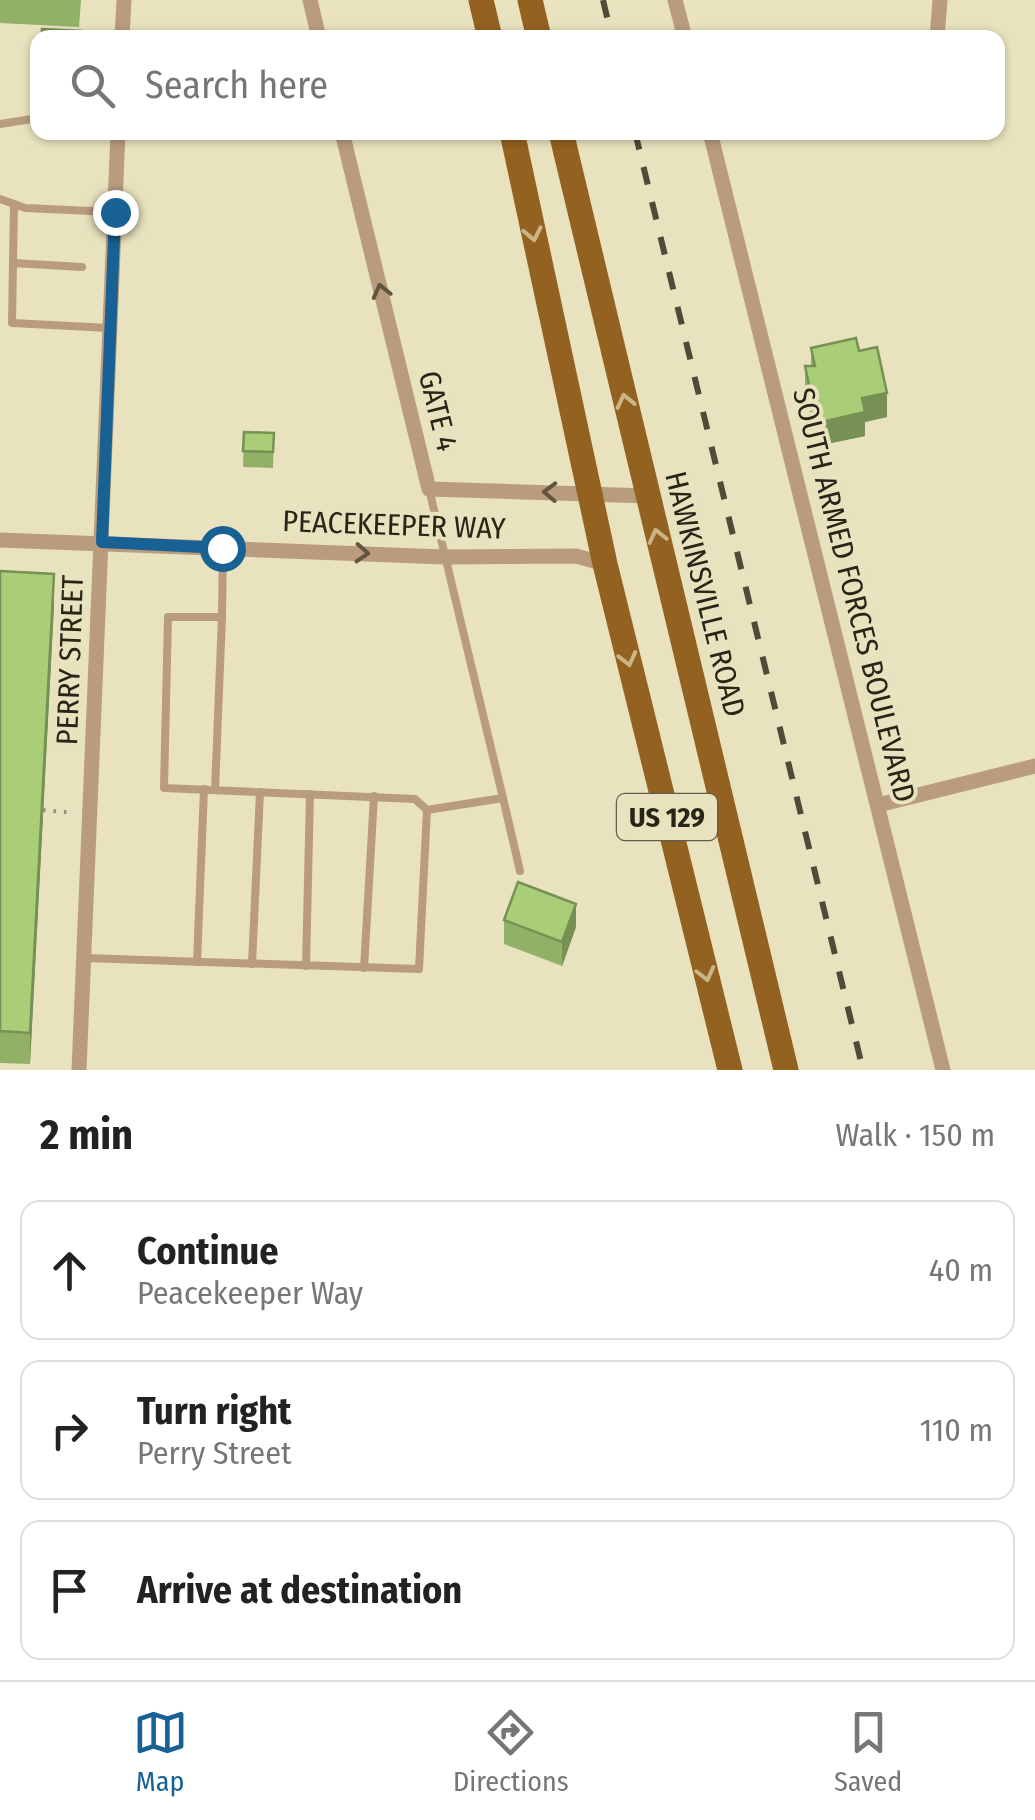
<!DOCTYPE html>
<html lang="en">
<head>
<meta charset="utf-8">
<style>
	body { margin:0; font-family:"Fira Sans Condensed",sans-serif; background:#f2f2f2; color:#222 }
	.stop { position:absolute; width:30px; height:30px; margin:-22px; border:8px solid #186194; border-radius:50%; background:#fff }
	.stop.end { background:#186194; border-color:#fff; box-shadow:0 2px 10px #0008 }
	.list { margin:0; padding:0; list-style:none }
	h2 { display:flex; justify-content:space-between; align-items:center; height:130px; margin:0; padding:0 40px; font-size:42px }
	h2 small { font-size:32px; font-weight:400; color:#767676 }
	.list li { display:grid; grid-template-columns:65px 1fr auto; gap:30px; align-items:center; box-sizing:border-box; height:140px; margin:0 20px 20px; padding:0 20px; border:2px solid #e0e0e0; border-radius:20px }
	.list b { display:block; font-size:38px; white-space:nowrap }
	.list p { margin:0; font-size:32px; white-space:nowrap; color:#767676 }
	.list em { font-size:32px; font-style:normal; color:#767676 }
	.icon { flex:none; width:55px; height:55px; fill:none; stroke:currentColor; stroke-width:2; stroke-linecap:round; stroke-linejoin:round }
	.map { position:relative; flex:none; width:1035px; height:1070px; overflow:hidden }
	.search { position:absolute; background:#fff; box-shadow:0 2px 8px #0004; left:30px; right:30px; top:30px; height:110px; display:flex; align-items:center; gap:25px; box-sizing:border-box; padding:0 35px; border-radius:20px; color:#767676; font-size:38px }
	.sheet { height:610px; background:#fff }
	nav { display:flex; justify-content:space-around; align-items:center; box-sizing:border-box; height:140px; border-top:2px solid #e0e0e0; background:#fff; font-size:28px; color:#767676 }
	nav a { display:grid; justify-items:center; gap:5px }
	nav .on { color:#186194 }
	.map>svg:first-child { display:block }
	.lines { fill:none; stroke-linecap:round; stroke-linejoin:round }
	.path { stroke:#928d73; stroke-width:4; stroke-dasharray:2.5 8; stroke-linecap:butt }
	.lane { stroke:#b99c7e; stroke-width:8 }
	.street { stroke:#b99c7e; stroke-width:15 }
	.primary { stroke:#936120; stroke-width:25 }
	.rail { stroke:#4e4b39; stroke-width:6; stroke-dasharray:18 18; stroke-linecap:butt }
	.wall { fill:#92b167 }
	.shaded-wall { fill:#779054 }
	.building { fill:#aace78; stroke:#779054; stroke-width:2.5 }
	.oneway { stroke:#cbb587 }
	.oneway2 { stroke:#615540 }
	.route { stroke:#186194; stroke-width:12 }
	.labels { text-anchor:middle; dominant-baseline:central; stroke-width:8; stroke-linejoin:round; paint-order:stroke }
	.shield { fill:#e9e2be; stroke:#615e49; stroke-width:2.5 }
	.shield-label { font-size:28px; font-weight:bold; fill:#272517 }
	.street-label { font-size:30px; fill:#272517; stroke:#e9e2be }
</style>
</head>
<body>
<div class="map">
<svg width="1035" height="1070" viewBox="0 0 1035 1070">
	<rect width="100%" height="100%" fill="#e9e2be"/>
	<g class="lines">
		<path class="path" d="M43,810L73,813"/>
		<g class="lane">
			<path d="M0,124L38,118"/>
			<path d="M0,199L25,208L114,212"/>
			<path d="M14,204L12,323L109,328"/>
			<path d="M13,263L82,267"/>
			<path d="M429,489L503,798"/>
			<path d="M215,790L222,617"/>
			<path d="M427,810L503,798L520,871"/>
			<path d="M85,958L419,969L427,810L415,799L164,788L168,617H222L223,547"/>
			<path d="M197,962L204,789"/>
			<path d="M252,964L260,792"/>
			<path d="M306,966L310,794"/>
			<path d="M364,968L374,796"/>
		</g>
		<g class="street">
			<path d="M310,0L319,38"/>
			<path d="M675,0L685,38"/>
			<path d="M122,38L124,0"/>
			<path d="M937,38L940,0"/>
			<path d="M342,132L429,489L648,496"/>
			<path d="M710,132L943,1070"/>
			<path d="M0,540L445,557L576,556L605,564"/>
			<path d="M878,805L1035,766"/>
			<path d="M79,1070L118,132"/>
		</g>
		<g class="primary">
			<path d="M481,0L490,38"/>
			<path d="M530,0L539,38"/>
			<path d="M512,132L605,564L730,1070"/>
			<path d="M561,132L786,1070"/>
		</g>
		<g class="rail">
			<path d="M603,0L612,38"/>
			<path d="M635,132L863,1070"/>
		</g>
	</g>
	<g class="wall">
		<path d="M0,0H81L79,27L0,23Z"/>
		<path d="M811,348L859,351L887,417L865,422V436L817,446L805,390V366H811Z"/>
		<path d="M244,432L274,433L273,468L243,467Z"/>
		<path d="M0,571L54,605L30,1064L0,1063Z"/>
		<path d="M504,920L576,927L562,966L504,944Z"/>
	</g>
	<g class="shaded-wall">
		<path d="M887,393V417L865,422V436L817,446V423L862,398Z"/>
		<path d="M54,574V605L30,1064V1033Z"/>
		<path d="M576,904V927L562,966V942Z"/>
	</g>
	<g class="building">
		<path d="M42,29L81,31V38H42Z"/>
		<path d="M856,338L859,351L877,347L887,393L862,398L865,412L817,423L805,366H815L811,348Z"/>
		<path d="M244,432L274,433L273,452L243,451Z"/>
		<path d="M0,571L54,574L30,1033L0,1031Z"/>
		<path d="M518,882L576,904L562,942L504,920Z"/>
	</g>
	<defs><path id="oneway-chevron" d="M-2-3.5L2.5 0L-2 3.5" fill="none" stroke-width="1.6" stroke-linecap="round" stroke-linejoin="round" transform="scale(2.5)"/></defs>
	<g class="oneway">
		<use href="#oneway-chevron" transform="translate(533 234) rotate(78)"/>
		<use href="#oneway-chevron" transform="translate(625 401) rotate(-103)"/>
		<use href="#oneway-chevron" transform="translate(657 536) rotate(-104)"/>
		<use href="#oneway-chevron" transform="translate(628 659) rotate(76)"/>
		<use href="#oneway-chevron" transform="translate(706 974) rotate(76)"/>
	</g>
	<g class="oneway2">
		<use href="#oneway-chevron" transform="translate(381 291) rotate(-104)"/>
		<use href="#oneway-chevron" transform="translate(550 492) rotate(-178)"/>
		<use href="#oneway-chevron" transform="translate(362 553) rotate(3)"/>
	</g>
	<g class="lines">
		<path class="route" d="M115,212L102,542L222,548"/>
	</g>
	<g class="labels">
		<rect class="shield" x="617" y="794" width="100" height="46" rx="8"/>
		<g class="shield-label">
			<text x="667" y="817">US 129</text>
		</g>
		<g class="street-label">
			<text transform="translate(438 411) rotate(76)">GATE 4</text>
			<text transform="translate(394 525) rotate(2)">PEACEKEEPER WAY</text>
			<text transform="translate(705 594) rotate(76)">HAWKINSVILLE ROAD</text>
			<text transform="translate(854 595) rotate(76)">SOUTH ARMED FORCES BOULEVARD</text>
			<text transform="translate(70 660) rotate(-88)">PERRY STREET</text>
		</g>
	</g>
</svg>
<div class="stop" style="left:222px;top:548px"></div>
<div class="stop end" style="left:115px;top:212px"></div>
<div class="search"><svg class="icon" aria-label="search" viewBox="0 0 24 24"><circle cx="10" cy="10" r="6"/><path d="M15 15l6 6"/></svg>Search here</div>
</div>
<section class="sheet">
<h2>2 min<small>Walk · 150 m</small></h2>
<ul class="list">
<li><svg class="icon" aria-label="ahead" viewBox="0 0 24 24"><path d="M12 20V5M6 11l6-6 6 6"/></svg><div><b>Continue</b><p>Peacekeeper Way</p></div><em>40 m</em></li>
<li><svg class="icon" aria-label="right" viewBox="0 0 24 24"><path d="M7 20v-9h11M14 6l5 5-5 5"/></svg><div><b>Turn right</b><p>Perry Street</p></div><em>110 m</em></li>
<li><svg class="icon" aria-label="arrive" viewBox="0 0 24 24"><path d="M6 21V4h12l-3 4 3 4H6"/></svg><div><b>Arrive at destination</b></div></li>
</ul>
</section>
<nav>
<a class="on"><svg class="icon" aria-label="map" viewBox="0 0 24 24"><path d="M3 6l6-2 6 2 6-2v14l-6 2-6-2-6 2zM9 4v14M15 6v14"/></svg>Map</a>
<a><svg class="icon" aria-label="directions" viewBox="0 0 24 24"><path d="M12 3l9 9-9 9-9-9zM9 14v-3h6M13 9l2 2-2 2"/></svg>Directions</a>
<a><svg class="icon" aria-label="saved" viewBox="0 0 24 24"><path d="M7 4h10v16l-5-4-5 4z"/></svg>Saved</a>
</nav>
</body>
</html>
